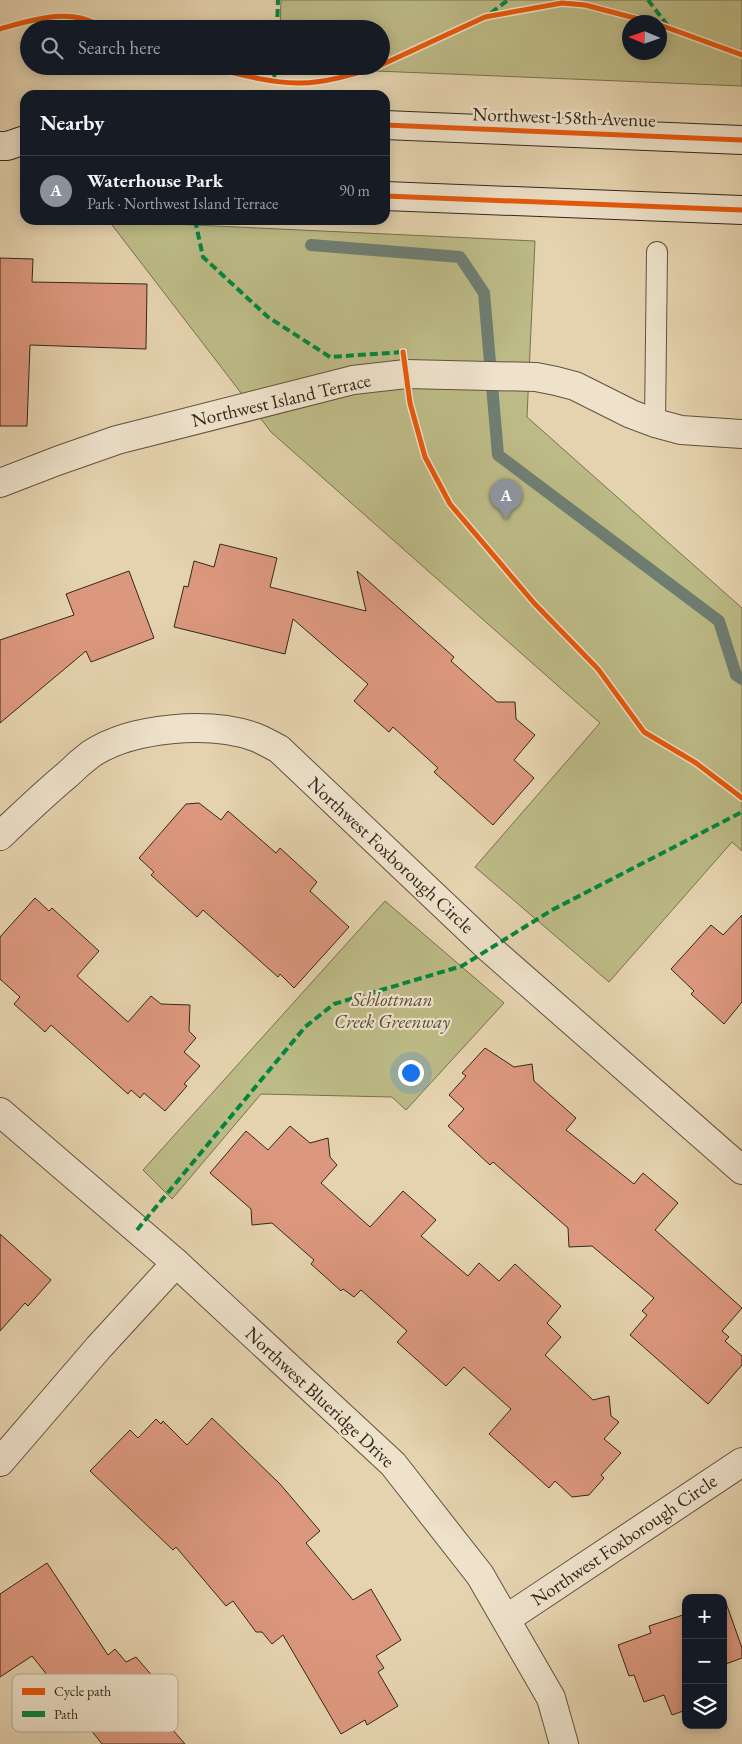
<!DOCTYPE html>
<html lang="en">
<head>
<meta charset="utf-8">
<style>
	body { margin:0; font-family:"EB Garamond",serif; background:#242831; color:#f1f3f6 }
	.controls { position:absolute; right:15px; bottom:15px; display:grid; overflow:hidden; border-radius:10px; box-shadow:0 2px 12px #0003 }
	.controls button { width:45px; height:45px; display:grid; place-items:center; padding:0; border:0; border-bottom:1px solid #363941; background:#171b24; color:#f1f3f6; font:25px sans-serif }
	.compass { position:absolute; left:622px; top:15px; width:45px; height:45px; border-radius:50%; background:#171b24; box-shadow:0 2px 12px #0003; rotate:272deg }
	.you { position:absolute; left:410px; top:1072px; width:18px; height:18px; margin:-12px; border:4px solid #fff; border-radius:50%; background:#1a73e8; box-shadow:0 0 0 8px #1a73e833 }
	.badge { display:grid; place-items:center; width:32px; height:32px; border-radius:50%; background:#8c9099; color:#fff; font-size:16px; font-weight:700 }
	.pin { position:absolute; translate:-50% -41px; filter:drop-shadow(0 1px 2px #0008) }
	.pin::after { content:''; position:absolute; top:26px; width:18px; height:15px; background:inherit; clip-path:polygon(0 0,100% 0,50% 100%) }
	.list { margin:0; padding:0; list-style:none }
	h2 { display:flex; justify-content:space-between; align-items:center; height:65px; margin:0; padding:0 20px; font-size:21px }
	h2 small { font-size:16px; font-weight:400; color:#9ea1a6 }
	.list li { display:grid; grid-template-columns:32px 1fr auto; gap:15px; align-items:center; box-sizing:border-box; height:70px; padding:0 20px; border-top:1px solid #363941 }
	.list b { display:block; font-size:19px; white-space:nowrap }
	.list p { margin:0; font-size:16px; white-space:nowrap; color:#9ea1a6 }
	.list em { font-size:16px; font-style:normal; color:#9ea1a6 }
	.icon { flex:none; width:28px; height:28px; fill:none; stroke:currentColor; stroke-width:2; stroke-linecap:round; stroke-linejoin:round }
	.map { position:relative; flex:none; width:742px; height:1744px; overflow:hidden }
	.search { position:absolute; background:#171b24; box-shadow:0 2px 12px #0003; left:20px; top:20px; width:370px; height:55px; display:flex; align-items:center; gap:12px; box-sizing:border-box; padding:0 18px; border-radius:28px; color:#9ea1a6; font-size:19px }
	.panel { position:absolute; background:#171b24; box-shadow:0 2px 12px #0003; left:20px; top:90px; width:370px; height:135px; border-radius:15px }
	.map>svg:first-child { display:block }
	.green { fill:#bcba86; stroke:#787150; fill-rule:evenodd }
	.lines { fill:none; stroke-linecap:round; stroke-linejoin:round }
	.stream { stroke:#6e7e73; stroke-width:12 }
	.building { fill:#dc987e; stroke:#33281a }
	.service-casing { stroke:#60533f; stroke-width:22 }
	.minor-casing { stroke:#60533f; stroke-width:30 }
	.secondary-casing { stroke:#33281a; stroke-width:30 }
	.service { stroke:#eee2cb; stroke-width:20 }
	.minor { stroke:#eee2cb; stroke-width:28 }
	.secondary { stroke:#eee2cb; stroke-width:28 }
	.quiet { stroke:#00873e; stroke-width:4; stroke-dasharray:8 4; stroke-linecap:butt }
	.cycleway-casing { stroke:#eee2cb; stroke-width:8 }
	.cycleway { stroke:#e8590c; stroke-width:5 }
	.labels { text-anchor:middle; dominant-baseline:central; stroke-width:4.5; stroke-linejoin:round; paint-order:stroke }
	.street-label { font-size:19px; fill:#33281a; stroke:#eee2cb }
	.park-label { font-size:19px; font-style:italic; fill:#554c35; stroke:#eee2cb }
	.key { fill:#eee2cb; stroke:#b6aa96; stroke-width:1 }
	.key-label { font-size:14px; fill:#33281a }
</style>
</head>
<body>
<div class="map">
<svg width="742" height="1744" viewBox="0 0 742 1744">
	<rect width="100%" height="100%" fill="#e5d3af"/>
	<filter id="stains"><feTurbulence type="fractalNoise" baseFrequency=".004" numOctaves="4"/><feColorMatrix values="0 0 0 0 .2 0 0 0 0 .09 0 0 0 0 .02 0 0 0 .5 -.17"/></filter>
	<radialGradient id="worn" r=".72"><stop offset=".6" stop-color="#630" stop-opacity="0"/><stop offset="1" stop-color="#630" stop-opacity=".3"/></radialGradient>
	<g class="green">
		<path d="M281,0H742V86L278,67L381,66V29H280ZM630,22H660V52H630Z"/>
		<path d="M109,221L535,241L527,417L742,608V851L732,842L609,982L475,867L600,723L271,432Z"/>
		<path d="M385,901L504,1003L406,1110L392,1097L261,1094L172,1199L143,1170Z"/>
	</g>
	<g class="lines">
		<path class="stream" d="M311,245L460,257L484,293L498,455L719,621L736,675L742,679"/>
	</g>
	<g class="building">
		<path d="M0,258L33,259L32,282L147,284L146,349L30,345L27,426H0Z"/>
		<path d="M220,544L277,558L270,587L366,611L357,571L454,657L451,661L497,702H515L516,719L535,735L514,760L534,778L493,825L434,772L438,768L393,727L389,732L354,701L368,684L293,619L285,654L174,627L184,586L188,587L194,561L214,567Z"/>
		<path d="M129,571L154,638L91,662L86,651L0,723V640L74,615L66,594Z"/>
		<path d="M199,803L221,820L228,811L276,853L280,848L317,882L310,891L349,927L294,988L280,974L278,977L203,910L197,917L151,875L154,872L139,858L186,804Z"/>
		<path d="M35,898L49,911L52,908L99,951L77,976L128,1022L151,996L161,1004L190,1005L189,1031L196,1038L184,1052L200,1066L184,1084L187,1086L165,1111L144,1093L140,1098L131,1090L128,1094L51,1025L45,1032L14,1004L20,997L0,979V937Z"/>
		<path d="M742,915V1002L724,1024L691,994L694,991L671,969L711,925L723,935Z"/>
		<path d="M485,1048L514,1067L532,1064L534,1081L576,1118L566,1130L634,1184L643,1173L678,1203L655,1230L742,1308L722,1331L729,1337L725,1341L742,1356V1365L708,1404L630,1335L647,1315L642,1311L654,1298L592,1246L569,1247L568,1228L493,1162L490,1165L448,1126L464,1109L449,1095L466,1076L462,1073Z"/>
		<path d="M290,1126L310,1143L328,1138L330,1157L337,1165L321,1183L370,1227L403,1191L436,1220L421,1236L468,1276L479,1263L499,1281L515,1264L561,1306L547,1323L561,1337L545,1355L593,1400L609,1396L611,1416L619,1422L604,1439L621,1453L601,1475L604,1478L589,1495L572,1497L555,1481L549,1488L489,1434L511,1409L464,1367L446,1386L397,1342L407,1331L361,1290L354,1297L343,1289L341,1291L311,1264L314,1260L272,1223L252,1225L251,1209L210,1173L246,1131L268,1150Z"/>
		<path d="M0,1234L51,1280L28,1306L25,1303L0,1331Z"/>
		<path d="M212,1418L280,1484L320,1531L306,1543L353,1600L371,1589L401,1640L376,1656L384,1668L378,1672L398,1706L367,1725L365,1720L341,1734L283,1635L272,1644L262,1632H256L233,1601L226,1606L176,1547L173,1550L90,1471L130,1430L138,1438L156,1419L161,1424L163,1421L187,1445Z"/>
		<path d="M47,1563L108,1655L115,1649L126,1662L136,1657L154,1678L150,1682L169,1704L158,1713L185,1744H102L32,1656L0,1677V1594Z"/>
		<path d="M725,1600L742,1648V1658L723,1665V1601Z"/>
		<path d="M686,1614V1710L672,1715L664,1695L644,1702L634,1675L629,1676L618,1645L651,1633L649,1626Z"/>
	</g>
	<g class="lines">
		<defs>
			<path id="service" d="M655,423L657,252"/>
			<g id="minor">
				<path d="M0,483L57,461L117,440L353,380L406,374L536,377L556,381L575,386L631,414L655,423L681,430L742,434"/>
				<path d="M0,836C22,815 44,794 68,774C75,767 83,760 91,754C132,727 209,721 255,737C263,740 271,745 279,749L490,949L742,1170"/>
				<path d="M0,1112L176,1263L393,1464L480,1575L551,1698L564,1744"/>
				<path d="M0,1462L99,1347L176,1263"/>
				<path d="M506,1619L742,1462"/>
			</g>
			<g id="secondary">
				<path d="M385,125L742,140"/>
				<path d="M0,146H7L25,140"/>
				<path d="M385,196L742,210"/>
			</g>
		</defs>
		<use href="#service" class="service-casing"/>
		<use href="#minor" class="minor-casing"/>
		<use href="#secondary" class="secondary-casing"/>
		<use href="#service" class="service"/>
		<use href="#minor" class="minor"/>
		<use href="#secondary" class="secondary"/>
		<g class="quiet">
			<path d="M648,0L668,26"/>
			<path d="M491,13L508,0"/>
			<path d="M277,29L278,0"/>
			<path d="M274,80L275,66"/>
			<path d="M195,220L203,257L268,317L330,357L403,352L404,357"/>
			<path d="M137,1230L305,1027L334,1004L462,966L552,910L742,812"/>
		</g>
		<defs>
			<g id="cycleway">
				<path d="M660,25L742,55"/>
				<path d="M0,29C34,19 73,6 105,29"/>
				<path d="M381,65L485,17L562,3L585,5L650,22"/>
				<path d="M207,66C235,73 268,83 297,83C321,84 357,74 379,66"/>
				<path d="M385,125L742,140"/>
				<path d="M385,196L742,210"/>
				<path d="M403,352L410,403L425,457L450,504L534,603L598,669L644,732L696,763L742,798"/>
			</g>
		</defs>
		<use href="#cycleway" class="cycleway-casing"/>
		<use href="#cycleway" class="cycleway"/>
	</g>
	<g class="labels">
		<g class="street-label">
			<text transform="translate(564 117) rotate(2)">Northwest 158th Avenue</text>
			<text transform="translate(281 400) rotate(-13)">Northwest Island Terrace</text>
			<text transform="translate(391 855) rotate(43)">Northwest Foxborough Circle</text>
			<text transform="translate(320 1397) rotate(43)">Northwest Blueridge Drive</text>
			<text transform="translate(624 1540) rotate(-34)">Northwest Foxborough Circle</text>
		</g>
		<g class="park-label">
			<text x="392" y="999">Schlottman<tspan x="392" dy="22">Creek Greenway</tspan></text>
		</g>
	</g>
	<rect x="12" y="1674" width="166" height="58" rx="8" class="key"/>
	<rect x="22" y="1688" width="23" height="7" fill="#e8590c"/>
	<rect x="22" y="1711" width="23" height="6" fill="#00873e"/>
	<g class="key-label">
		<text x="54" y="1696">Cycle path</text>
		<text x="54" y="1719">Path</text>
	</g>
	<rect width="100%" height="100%" filter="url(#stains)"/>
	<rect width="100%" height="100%" fill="url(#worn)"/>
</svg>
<div class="controls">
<button>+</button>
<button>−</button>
<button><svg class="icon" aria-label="layers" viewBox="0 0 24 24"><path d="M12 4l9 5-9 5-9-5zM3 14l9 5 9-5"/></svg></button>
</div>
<svg class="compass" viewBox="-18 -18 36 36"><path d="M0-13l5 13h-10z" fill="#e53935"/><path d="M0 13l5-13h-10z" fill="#9ea1a6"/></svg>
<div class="you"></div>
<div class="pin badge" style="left:506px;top:520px">A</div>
<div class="search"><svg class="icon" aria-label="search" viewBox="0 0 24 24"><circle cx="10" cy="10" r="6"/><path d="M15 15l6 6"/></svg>Search here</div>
<section class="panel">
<h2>Nearby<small></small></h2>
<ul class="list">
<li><span class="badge">A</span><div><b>Waterhouse Park</b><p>Park · Northwest Island Terrace</p></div><em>90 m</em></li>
</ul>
</section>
</div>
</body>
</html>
